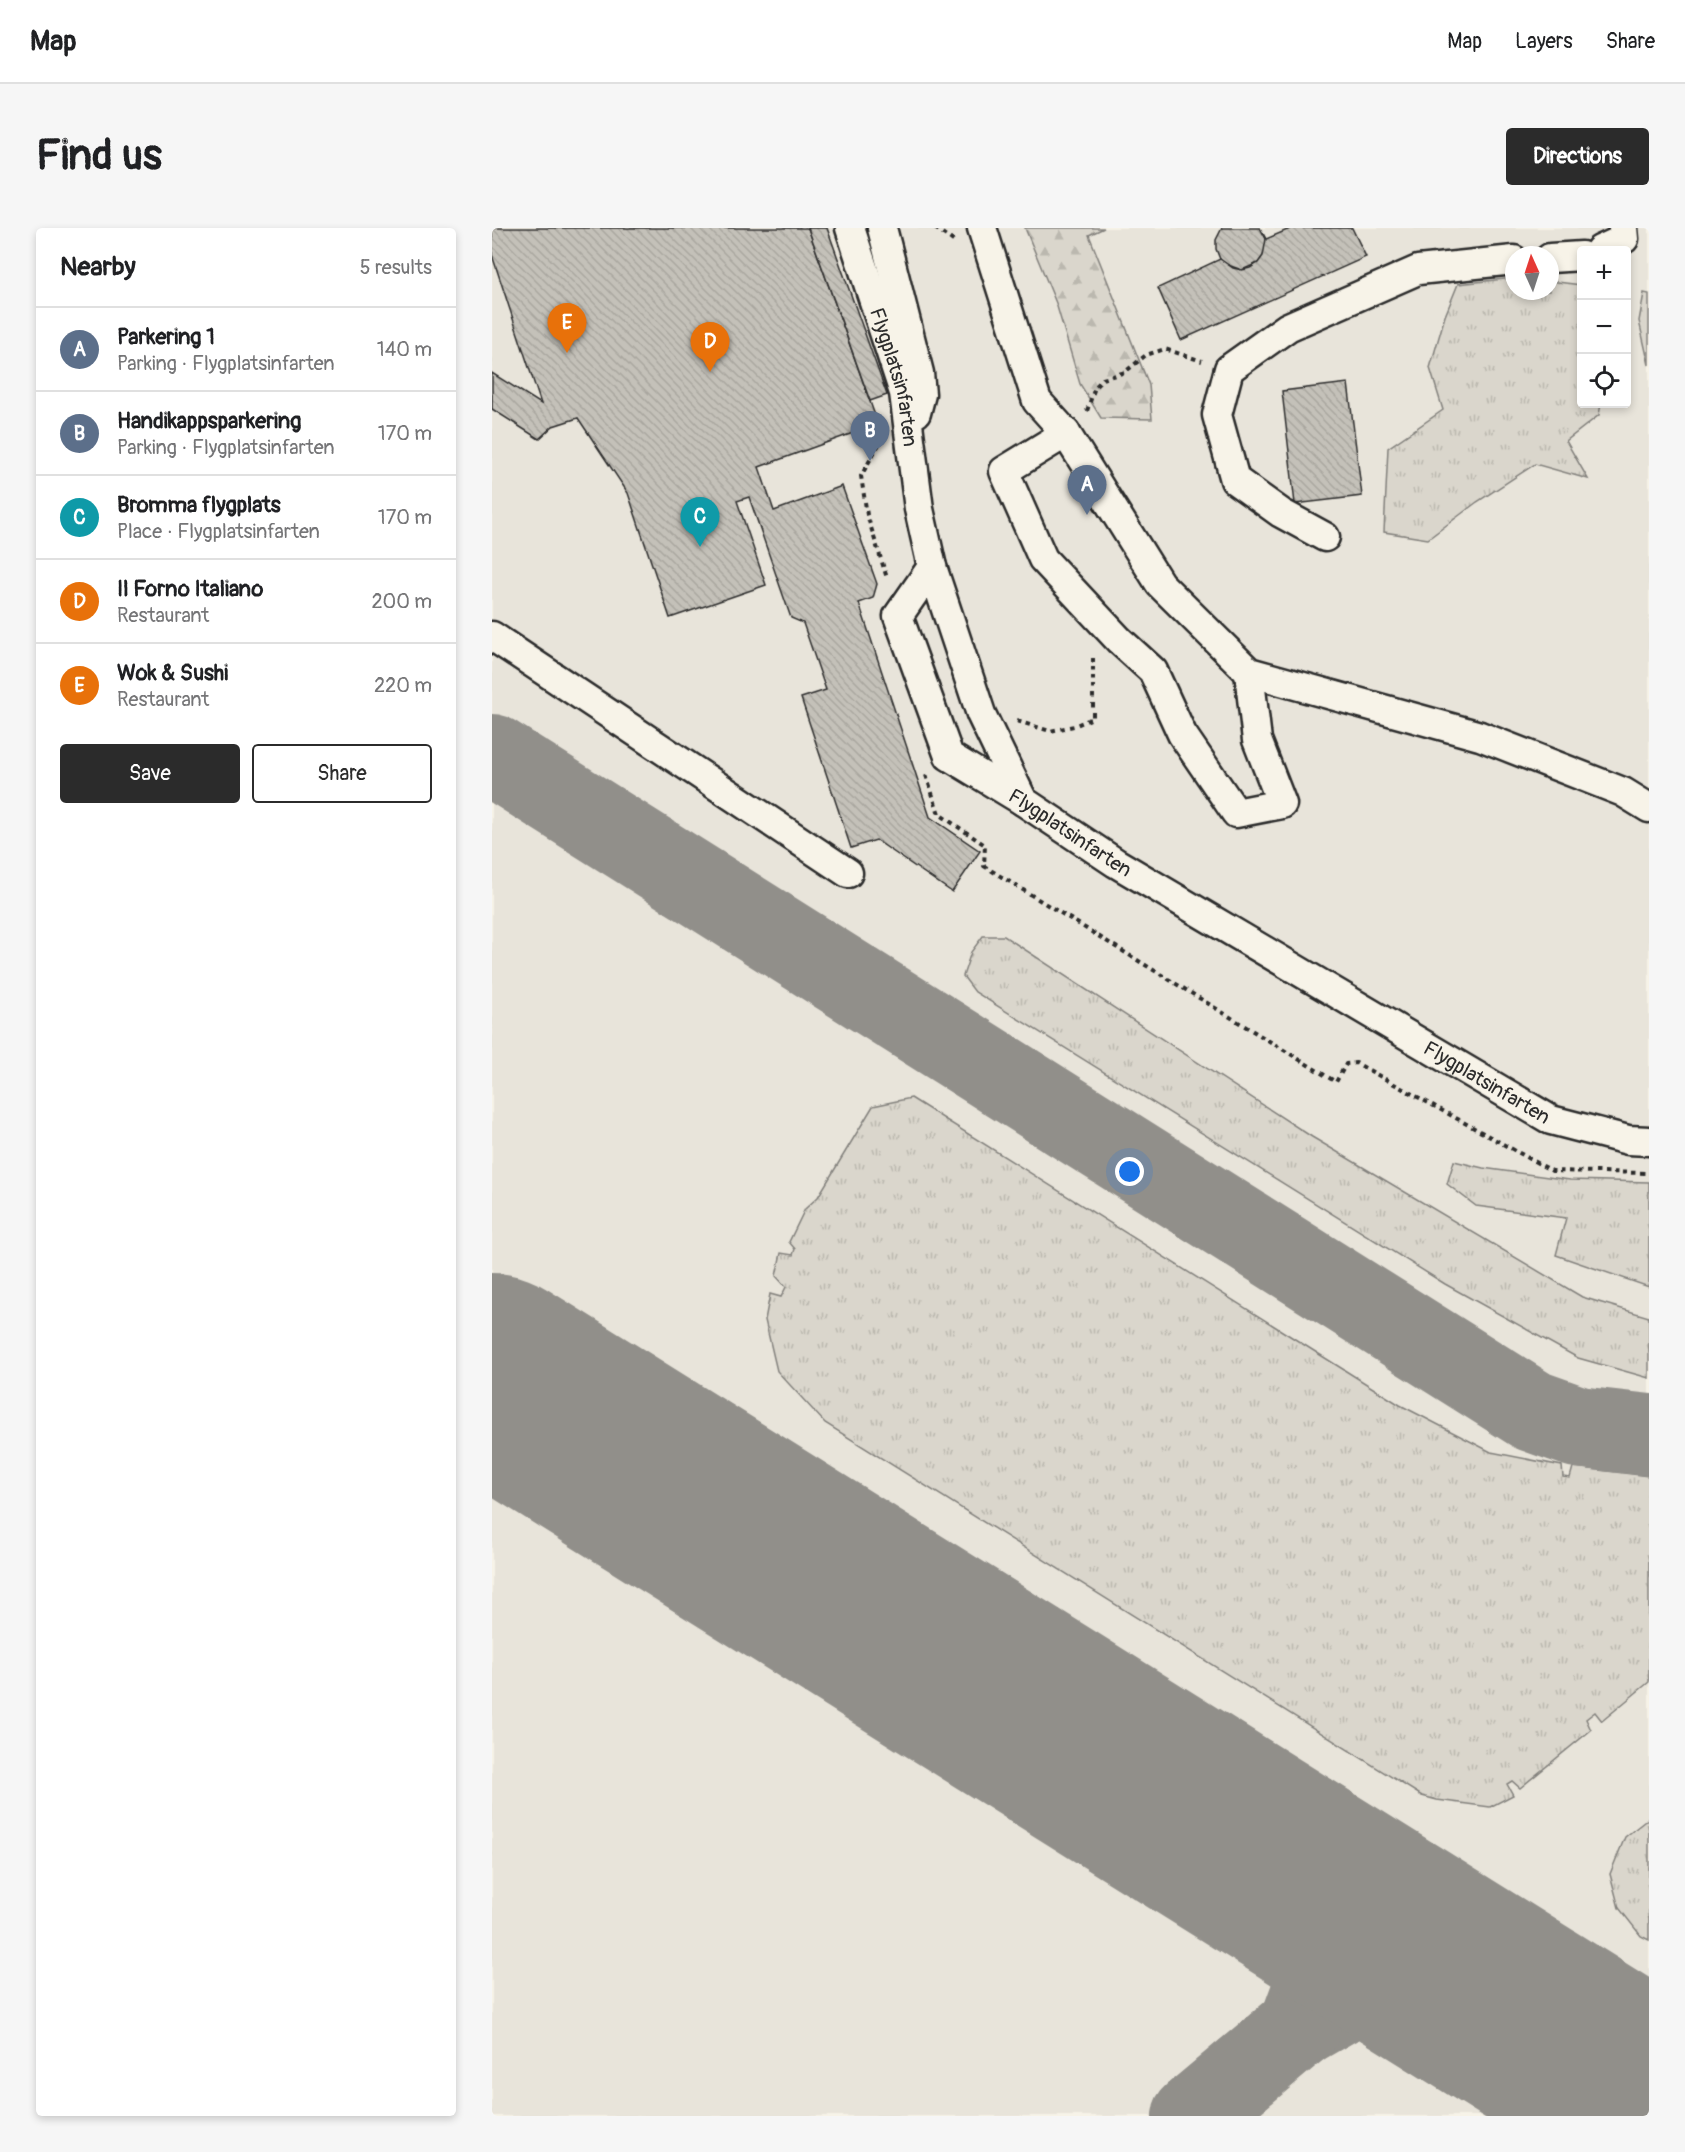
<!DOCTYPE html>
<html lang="en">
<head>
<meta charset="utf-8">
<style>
	body { margin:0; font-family:Pangolin,sans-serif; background:#f6f6f6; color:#202124 }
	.controls { position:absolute; right:18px; top:18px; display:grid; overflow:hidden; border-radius:6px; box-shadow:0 3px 9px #0003 }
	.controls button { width:54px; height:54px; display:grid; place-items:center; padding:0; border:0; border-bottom:2px solid #e0e0e0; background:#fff; color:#202124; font:30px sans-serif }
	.compass { position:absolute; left:1013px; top:18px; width:54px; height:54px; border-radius:50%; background:#fff; box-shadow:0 3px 9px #0003; rotate:357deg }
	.you { position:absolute; left:638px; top:944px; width:21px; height:21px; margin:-15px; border:4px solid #fff; border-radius:50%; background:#1a73e8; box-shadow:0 0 0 9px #1a73e833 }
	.badge { display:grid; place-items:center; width:39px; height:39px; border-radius:50%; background:#2b2b2b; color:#fff; font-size:20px; font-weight:700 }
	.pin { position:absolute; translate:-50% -50px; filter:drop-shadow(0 2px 3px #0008) }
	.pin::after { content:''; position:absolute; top:32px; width:21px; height:18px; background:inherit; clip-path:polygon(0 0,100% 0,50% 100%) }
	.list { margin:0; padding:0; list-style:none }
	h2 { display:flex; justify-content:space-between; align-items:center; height:78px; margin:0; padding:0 24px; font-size:26px }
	h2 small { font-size:20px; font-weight:400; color:#757577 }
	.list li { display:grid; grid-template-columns:39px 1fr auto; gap:18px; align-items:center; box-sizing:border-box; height:84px; padding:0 24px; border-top:2px solid #e0e0e0 }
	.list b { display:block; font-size:22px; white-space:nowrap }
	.list p { margin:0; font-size:20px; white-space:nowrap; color:#757577 }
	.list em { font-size:20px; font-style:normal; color:#757577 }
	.actions { display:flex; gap:12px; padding:18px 24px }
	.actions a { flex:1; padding:14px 0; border:2px solid #2b2b2b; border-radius:6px; text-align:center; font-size:21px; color:#2b2b2b }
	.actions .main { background:#2b2b2b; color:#fff }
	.icon { flex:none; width:33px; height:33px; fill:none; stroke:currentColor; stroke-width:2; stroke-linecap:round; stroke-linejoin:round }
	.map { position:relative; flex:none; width:1157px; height:1888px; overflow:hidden; border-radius:6px }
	header { display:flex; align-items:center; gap:36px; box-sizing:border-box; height:84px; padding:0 30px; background:#fff; border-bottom:2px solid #e0e0e0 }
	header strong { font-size:28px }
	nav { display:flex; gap:33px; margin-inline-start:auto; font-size:21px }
	.intro { display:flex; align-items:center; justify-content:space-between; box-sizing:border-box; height:144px; padding:0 36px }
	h1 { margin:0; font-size:42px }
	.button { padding:15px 27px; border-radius:6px; background:#2b2b2b; color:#fff; font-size:21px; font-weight:700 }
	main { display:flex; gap:36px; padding:0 36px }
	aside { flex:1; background:#fff; border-radius:6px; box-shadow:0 3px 9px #0003 }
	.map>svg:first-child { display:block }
	.built { fill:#e8e4da; fill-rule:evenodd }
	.grass { fill:url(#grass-tufts); stroke:#82807c; stroke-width:1.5 }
	.forest { fill:url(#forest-firs); stroke:#82807c; stroke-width:1.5 }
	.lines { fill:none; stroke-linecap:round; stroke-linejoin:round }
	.taxiway { stroke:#918f8a; stroke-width:82 }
	.runway { stroke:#918f8a; stroke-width:206 }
	.building { fill:url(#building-back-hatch); stroke:#2b2b2b; stroke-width:1.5 }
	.minor-casing { stroke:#2b2b2b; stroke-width:33 }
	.path { stroke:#2b2b2b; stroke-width:4; stroke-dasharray:4.5 4.5; stroke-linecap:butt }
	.minor { stroke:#f7f3e8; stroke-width:28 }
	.labels { text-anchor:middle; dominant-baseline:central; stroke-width:4.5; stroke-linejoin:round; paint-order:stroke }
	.street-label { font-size:20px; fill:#2b2b2b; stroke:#f7f3e8 }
</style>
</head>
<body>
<header>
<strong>Map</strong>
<nav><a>Map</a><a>Layers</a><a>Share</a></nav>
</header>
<div class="intro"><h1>Find us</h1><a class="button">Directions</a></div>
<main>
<aside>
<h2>Nearby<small>5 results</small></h2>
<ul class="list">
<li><span class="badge" style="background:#5c6f8a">A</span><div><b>Parkering 1</b><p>Parking · Flygplatsinfarten</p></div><em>140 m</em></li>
<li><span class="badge" style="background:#5c6f8a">B</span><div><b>Handikappsparkering</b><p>Parking · Flygplatsinfarten</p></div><em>170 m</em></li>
<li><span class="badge" style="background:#0f9aa8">C</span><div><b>Bromma flygplats</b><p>Place · Flygplatsinfarten</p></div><em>170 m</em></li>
<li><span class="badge" style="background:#e8710a">D</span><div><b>Il Forno Italiano</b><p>Restaurant</p></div><em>200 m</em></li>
<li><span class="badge" style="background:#e8710a">E</span><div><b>Wok &amp; Sushi</b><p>Restaurant</p></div><em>220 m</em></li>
</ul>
<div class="actions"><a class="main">Save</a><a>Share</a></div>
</aside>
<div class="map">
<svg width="1157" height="1888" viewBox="0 0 1157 1888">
	<defs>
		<pattern id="grass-tufts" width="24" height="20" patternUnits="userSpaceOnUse" patternTransform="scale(1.5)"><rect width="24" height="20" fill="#dad6cc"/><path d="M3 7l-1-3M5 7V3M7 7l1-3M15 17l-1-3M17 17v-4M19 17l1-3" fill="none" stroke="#bbb8af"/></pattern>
		<pattern id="forest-firs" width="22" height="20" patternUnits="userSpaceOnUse" patternTransform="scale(1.5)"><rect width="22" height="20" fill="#dad6cc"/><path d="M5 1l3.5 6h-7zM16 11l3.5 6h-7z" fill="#bbb8af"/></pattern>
		<pattern id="building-back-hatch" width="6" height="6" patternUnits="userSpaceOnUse" patternTransform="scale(1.5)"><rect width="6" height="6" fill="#c4c1b9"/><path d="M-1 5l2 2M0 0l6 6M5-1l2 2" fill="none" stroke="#a9a69f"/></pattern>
	</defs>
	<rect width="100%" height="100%" fill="#f7f3e8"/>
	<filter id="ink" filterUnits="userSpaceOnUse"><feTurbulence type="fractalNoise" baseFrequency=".0167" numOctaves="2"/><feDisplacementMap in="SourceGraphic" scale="12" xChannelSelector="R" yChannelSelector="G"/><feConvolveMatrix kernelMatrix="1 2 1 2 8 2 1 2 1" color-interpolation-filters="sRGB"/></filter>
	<g filter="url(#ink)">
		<path class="built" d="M0,0H1157V1888H0ZM1090,22H1134V176H1090ZM1022,27H1058V63H1022Z"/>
		<g class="grass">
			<path d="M1022,50V63H1058V53L1089,57L1090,176H1109L1107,187L1074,213L1096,251L1043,236L985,274L936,311L892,304L896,220L951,182L938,140L953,88L966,56Z"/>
			<path d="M491,708H512L820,909L1090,1069L1157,1089V1150L1086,1130L953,1056L483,764L471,748L479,724Z"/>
			<path d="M419,870L908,1177L999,1224L1070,1238L1071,1249L1078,1250L1081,1239L1157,1248V1454L1110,1493L1103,1484L1094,1491L1099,1502L1028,1560L1020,1553L1015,1556L1021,1567L998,1579L945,1572L930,1568L333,1195L285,1143L273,1092L278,1066L289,1069L294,1059L284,1048L289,1025L301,1027L303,1021L297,1014L313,981L326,969L381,878Z"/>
			<path d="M962,933L991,940L1078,952L1157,954V1059L1064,1027L1074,990L984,978L955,956Z"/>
			<path d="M1157,1590V1712L1149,1708L1127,1680L1118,1646L1133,1609Z"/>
		</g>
		<g class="forest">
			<path d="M533,0H612L597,7L657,157L660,191L609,190L588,156L564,75Z"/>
			<path d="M1152,65L1157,66V137L1147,93Z"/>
		</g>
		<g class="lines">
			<g class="taxiway">
				<path d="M0,527L1041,1183L1086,1199L1157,1207"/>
				<path d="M775,1632L811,1663L829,1704L824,1754L808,1798L881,1756L930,1752L993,1768"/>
				<path d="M701,1888L808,1798"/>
			</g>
			<path class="runway" d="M0,1148L1157,1871"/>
		</g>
		<g class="building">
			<path d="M0,0H316L386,196L267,239L282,283L350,258L385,356L381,370L367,375L438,589L488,623L460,664L384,612L359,620L309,470L334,462L311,395L299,390L257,269L245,273L274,357L178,390L136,265L86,190L61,198L47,211L0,181V145L49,176L0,27Z"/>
			<path d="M316,0H335L395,167L378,173Z"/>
			<path d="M730,0H768L774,11V20L771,28L766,35L750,42L733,36L728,31L724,21V12Z"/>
			<path d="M800,0H860L874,29L689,112L666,60L728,31L741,40L750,42L758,40L766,35L771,28L774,11Z"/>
			<path d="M856,155L870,268L803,276L790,163Z"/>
		</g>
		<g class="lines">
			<defs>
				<g id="minor">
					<path id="s1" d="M358,0L412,165L427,281L440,339L489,486L531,573"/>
					<path d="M390,0L427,145L429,166L424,185"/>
					<path d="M490,0L545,173L573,204L668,356L757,444L988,508L1131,564L1157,580"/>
					<path d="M1108,22L1132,11L1131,0"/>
					<path d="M1058,30L1090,28"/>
					<path d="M574,205L512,243L551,331L627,412L661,443L690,506L744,585L790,576L765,512L757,444"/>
					<path d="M833,309L789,285L743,252L725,187L737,141L796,99L926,42L1022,32"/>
					<path id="s2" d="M440,339L406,388L457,528L531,573L624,635L1059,892L1136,912L1157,913"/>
					<path d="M0,408L356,645"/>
				</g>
			</defs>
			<use href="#minor" class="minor-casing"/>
			<g class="path">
				<path d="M443,0L464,15"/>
				<path d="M595,183L603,159L611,151L633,144L654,127L673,121L710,133"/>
				<path d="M387,216L369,248L375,287L395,350"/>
				<path d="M525,493L558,503L582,498L601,490V430"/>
				<path d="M434,547L447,586L493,617L492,638L844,854L854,836L864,835L1060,943L1157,945"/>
			</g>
			<use href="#minor" class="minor"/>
		</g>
	</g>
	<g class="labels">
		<g class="street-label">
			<text stroke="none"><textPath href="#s1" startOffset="156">Flygplatsinfarten</textPath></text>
			<text stroke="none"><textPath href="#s2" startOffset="352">Flygplatsinfarten</textPath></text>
			<text stroke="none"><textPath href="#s2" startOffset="838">Flygplatsinfarten</textPath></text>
		</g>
	</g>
</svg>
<div class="controls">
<button>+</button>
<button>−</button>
<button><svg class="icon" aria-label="locate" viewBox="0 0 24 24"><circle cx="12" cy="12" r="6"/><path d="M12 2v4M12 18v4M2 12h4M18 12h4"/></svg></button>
</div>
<svg class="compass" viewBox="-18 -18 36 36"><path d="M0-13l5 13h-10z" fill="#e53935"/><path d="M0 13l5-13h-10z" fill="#757577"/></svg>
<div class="you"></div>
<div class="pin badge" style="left:595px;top:287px;background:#5c6f8a">A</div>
<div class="pin badge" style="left:378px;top:233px;background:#5c6f8a">B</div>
<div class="pin badge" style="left:208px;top:319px;background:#0f9aa8">C</div>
<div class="pin badge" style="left:218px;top:144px;background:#e8710a">D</div>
<div class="pin badge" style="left:75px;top:125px;background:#e8710a">E</div>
</div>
</main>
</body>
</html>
